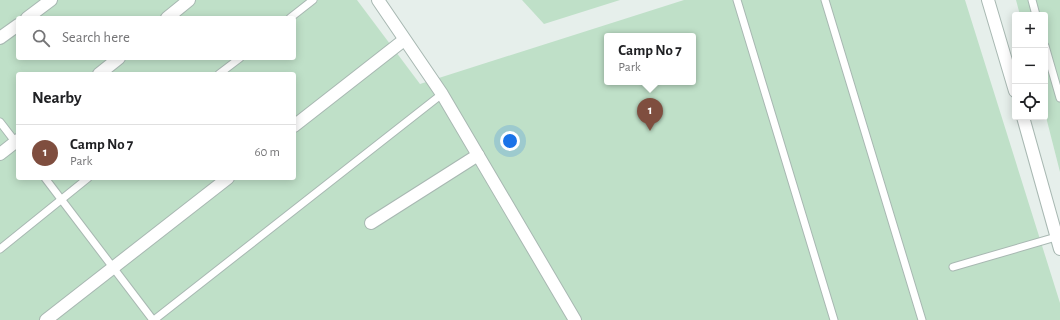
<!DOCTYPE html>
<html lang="en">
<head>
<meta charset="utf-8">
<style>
	body { margin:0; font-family:"Alegreya Sans",sans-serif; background:#f2f2f2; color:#202124 }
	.controls { position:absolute; right:12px; top:12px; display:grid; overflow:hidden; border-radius:4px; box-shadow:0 2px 10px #0003 }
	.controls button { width:36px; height:36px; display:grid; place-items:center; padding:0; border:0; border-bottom:1px solid #e0e0e0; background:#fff; color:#202124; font:20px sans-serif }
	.you { position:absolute; left:510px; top:141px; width:14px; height:14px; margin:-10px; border:3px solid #fff; border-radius:50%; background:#1a73e8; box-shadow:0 0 0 6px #1a73e833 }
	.badge { display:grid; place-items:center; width:26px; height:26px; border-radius:50%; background:#7f4e3f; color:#fff; font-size:13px; font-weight:700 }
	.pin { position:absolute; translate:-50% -33px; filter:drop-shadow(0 1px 2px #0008) }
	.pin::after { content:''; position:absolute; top:21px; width:14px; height:12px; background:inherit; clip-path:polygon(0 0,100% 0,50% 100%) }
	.popup { position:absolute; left:604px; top:33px; width:92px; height:52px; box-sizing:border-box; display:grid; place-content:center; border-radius:4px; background:#fff; filter:drop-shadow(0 1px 3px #0005); font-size:13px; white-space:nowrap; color:#757577 }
	.popup b { font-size:15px; color:#202124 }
	.popup::after { content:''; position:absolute; left:50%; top:100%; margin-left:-8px; border:8px solid transparent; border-top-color:#fff }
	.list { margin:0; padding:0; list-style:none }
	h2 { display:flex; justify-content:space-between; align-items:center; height:52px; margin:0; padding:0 16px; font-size:17px }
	h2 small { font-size:13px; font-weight:400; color:#757577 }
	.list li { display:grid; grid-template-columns:26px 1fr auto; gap:12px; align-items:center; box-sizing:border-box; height:56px; padding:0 16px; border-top:1px solid #e0e0e0 }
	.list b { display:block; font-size:15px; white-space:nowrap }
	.list p { margin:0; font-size:13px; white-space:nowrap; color:#757577 }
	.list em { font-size:13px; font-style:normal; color:#757577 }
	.icon { flex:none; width:22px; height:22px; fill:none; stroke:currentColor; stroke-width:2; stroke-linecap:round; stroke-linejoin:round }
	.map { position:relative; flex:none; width:1060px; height:320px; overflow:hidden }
	.search { position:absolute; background:#fff; box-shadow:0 2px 10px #0003; left:16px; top:16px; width:280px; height:44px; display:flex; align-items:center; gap:10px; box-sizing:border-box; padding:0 14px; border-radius:4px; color:#757577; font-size:15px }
	.panel { position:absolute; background:#fff; box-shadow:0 2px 10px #0003; left:16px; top:72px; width:280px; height:108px; border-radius:4px }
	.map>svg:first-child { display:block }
	.park { fill:#bfe0c8; fill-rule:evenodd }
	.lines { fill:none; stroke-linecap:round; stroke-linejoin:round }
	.service-casing { stroke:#a8b8b2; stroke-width:9 }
	.minor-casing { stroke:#a8b8b2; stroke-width:14 }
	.tertiary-casing { stroke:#a8b8b2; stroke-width:14 }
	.service { stroke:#fff; stroke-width:7 }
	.minor { stroke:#fff; stroke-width:12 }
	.tertiary { stroke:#fff; stroke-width:12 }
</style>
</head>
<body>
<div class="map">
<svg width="1060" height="320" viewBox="0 0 1060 320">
	<rect width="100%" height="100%" fill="#e6efeb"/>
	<g class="park">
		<path d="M0,0H357L420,84L684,0H965L1060,303V320H0ZM18,18H294V58H18ZM607,36H693V82H607ZM18,74H294V178H18Z"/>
		<path d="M522,0H620L544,24Z"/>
		<path d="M1016,0H1060V172L1045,113V15H1020Z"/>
	</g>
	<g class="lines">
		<defs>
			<g id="service">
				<path d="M737,0L834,320"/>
				<path d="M825,0L922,320"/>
				<path d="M1032,0L1036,15"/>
				<path d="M290,18L313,0"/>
				<path d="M1045,46L1060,98"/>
				<path d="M219,74L240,58"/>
				<path d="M0,122L17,144"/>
				<path d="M45,178L153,320"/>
				<path d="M0,249L88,178"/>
				<path d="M953,267L1056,237"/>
				<path d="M154,320L442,94"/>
			</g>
			<g id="minor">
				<path d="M378,0L442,94L575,320"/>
				<path d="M27,18L51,0"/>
				<path d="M167,18L189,0"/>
				<path d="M0,38L18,25"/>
				<path d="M99,74L119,58"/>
				<path d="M294,126L404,40"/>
				<path d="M0,154L18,140"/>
				<path d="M371,223L478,155"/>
				<path d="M46,320L228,178"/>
			</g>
			<g id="tertiary">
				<path d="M988,0L1015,91"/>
				<path d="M1023,117L1060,249"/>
			</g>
		</defs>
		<use href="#service" class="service-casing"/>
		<use href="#minor" class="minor-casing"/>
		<use href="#tertiary" class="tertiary-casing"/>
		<use href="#service" class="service"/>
		<use href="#minor" class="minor"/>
		<use href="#tertiary" class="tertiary"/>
	</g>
</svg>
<div class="controls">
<button>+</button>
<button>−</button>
<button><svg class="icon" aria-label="locate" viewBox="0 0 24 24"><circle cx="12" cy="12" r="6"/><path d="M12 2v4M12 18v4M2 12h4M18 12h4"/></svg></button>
</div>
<div class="you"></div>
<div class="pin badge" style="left:650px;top:131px">1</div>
<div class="popup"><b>Camp No 7</b>Park</div>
<div class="search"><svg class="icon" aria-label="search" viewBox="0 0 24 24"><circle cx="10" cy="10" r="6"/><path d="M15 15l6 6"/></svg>Search here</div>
<section class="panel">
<h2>Nearby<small></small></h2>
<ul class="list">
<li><span class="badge">1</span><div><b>Camp No 7</b><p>Park</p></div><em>60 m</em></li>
</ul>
</section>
</div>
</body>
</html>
